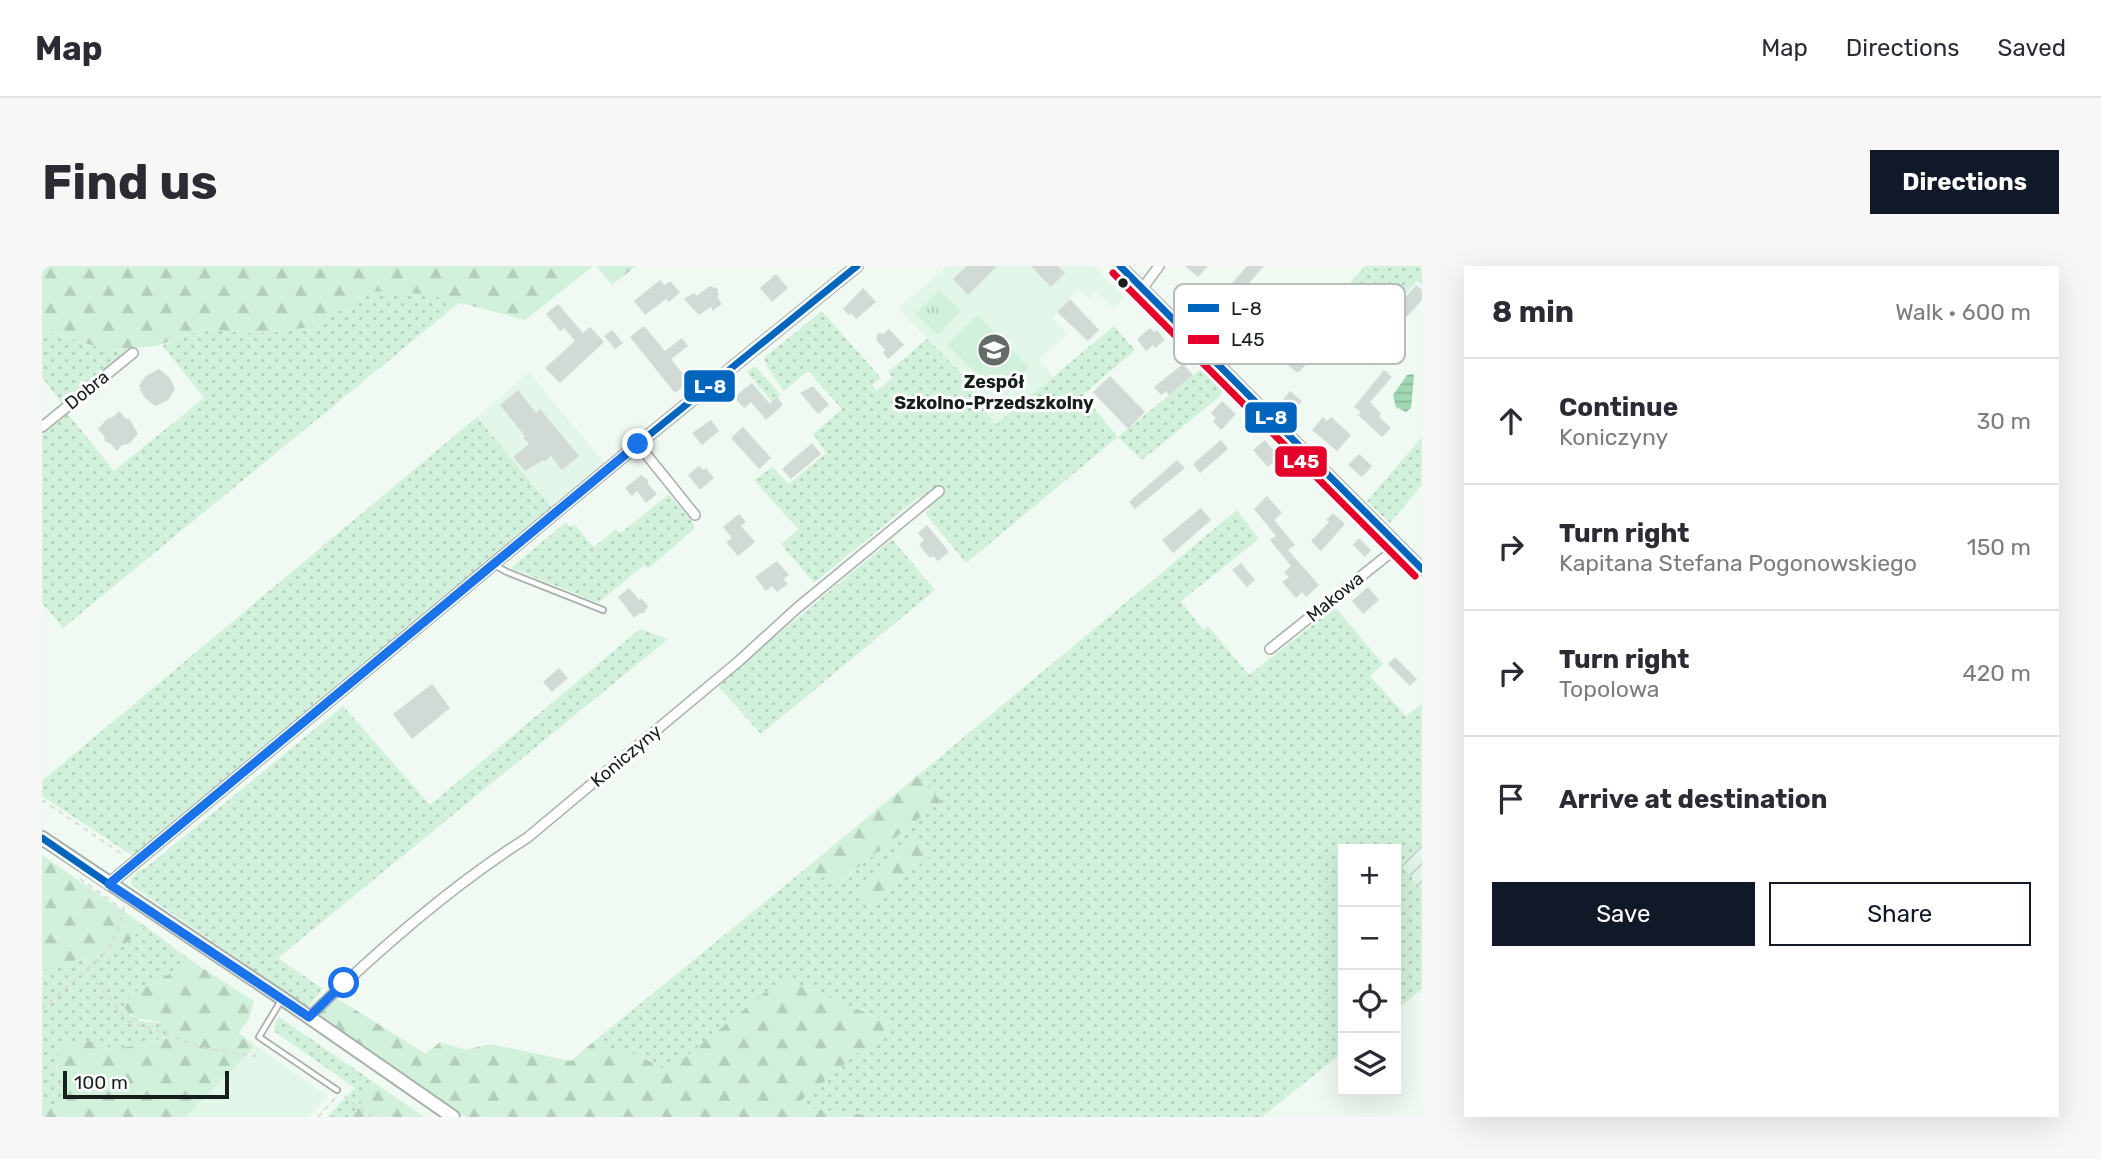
<!DOCTYPE html>
<html lang="en">
<head>
<meta charset="utf-8">
<style>
	body { margin:0; font-family:Rubik,sans-serif; background:#f7f7f7; color:#2b2b33 }
	.controls { position:absolute; right:21px; bottom:21px; display:grid; overflow:hidden; border-radius:0px; box-shadow:0 7px 28px #0002 }
	.controls button { width:63px; height:63px; display:grid; place-items:center; padding:0; border:0; border-bottom:2px solid #e1e1e2; background:#fff; color:#2b2b33; font:35px sans-serif }
	.scale { position:absolute; left:21px; bottom:18px; width:166px; box-sizing:border-box; padding-left:7px; border:4px solid #171f1a; border-top:0; font-size:19px; line-height:24px; white-space:nowrap; color:#171f1a; -webkit-text-stroke:5px #fff; paint-order:stroke }
	.stop { position:absolute; width:21px; height:21px; margin:-16px; border:5px solid #1a73e8; border-radius:50%; background:#fff }
	.stop.end { background:#1a73e8; border-color:#fff; box-shadow:0 2px 7px #0008 }
	.list { margin:0; padding:0; list-style:none }
	h2 { display:flex; justify-content:space-between; align-items:center; height:91px; margin:0; padding:0 28px; font-size:30px }
	h2 small { font-size:23px; font-weight:400; color:#7c7c81 }
	.list li { display:grid; grid-template-columns:46px 1fr auto; gap:21px; align-items:center; box-sizing:border-box; height:126px; padding:0 28px; border-top:2px solid #e1e1e2 }
	.list b { display:block; font-size:26px; white-space:nowrap }
	.list p { margin:0; font-size:23px; white-space:nowrap; color:#7c7c81 }
	.list em { font-size:23px; font-style:normal; color:#7c7c81 }
	.actions { display:flex; gap:14px; padding:21px 28px }
	.actions a { flex:1; padding:16px 0; border:2px solid #111827; border-radius:0px; text-align:center; font-size:24px; color:#111827 }
	.actions .main { background:#111827; color:#fff }
	.icon { flex:none; width:38px; height:38px; fill:none; stroke:currentColor; stroke-width:2; stroke-linecap:round; stroke-linejoin:round }
	.map { position:relative; flex:none; width:1380px; height:851px; overflow:hidden; border-radius:0px }
	header { display:flex; align-items:center; gap:42px; box-sizing:border-box; height:98px; padding:0 35px; background:#fff; border-bottom:2px solid #e1e1e2 }
	header strong { font-size:33px }
	nav { display:flex; gap:38px; margin-inline-start:auto; font-size:24px }
	.intro { display:flex; align-items:center; justify-content:space-between; box-sizing:border-box; height:168px; padding:0 42px }
	h1 { margin:0; font-size:49px }
	.button { padding:18px 32px; border-radius:0px; background:#111827; color:#fff; font-size:24px; font-weight:700 }
	main { display:flex; gap:42px; padding:0 42px }
	aside { flex:1; background:#fff; border-radius:0px; box-shadow:0 7px 28px #0002 }
	.map>svg:first-child { display:block }
	.built { fill:#e2f7e9 }
	.industrial { fill:url(#industrial-furrows) }
	.grass { fill:url(#grass-dots) }
	.forest { fill:url(#forest-firs) }
	.park { fill:url(#park-tufts) }
	.garden { fill:#d2f1dc }
	.water { fill:url(#water-rules) }
	.building { fill:#d1dad4 }
	.lines { fill:none; stroke-linecap:round; stroke-linejoin:round }
	.service-casing { stroke:#a7b0aa; stroke-width:8 }
	.minor-casing { stroke:#a7b0aa; stroke-width:12 }
	.tertiary-casing { stroke:#a7b0aa; stroke-width:14 }
	.secondary-casing { stroke:#a7b0aa; stroke-width:16 }
	.path { stroke:#d9dbda; stroke-width:2; stroke-dasharray:5 5; stroke-linecap:butt }
	.service { stroke:#fdfefd; stroke-width:4.5 }
	.minor { stroke:#fdfefd; stroke-width:9 }
	.tertiary { stroke:#fdfefd; stroke-width:10 }
	.secondary { stroke:#fdfefd; stroke-width:12 }
	.bus-1-casing { stroke:#fff; stroke-width:12 }
	.bus-2-casing { stroke:#fff; stroke-width:12 }
	.bus-1 { stroke:#0065bd; stroke-width:7 }
	.bus-2 { stroke:#e4002b; stroke-width:7 }
	.route { stroke:#1a73e8; stroke-width:9 }
	.bus-dot { fill:#171f1a; stroke:#fff; stroke-width:2.5 }
	.labels { text-anchor:middle; dominant-baseline:central; stroke-width:6; stroke-linejoin:round; paint-order:stroke }
	.poi-label { font-size:18px; font-weight:bold; fill:#171f1a; stroke:#fff }
	.street-label { font-size:18px; fill:#171f1a; stroke:#fff }
	.key { fill:#fff; stroke:#b9bcba; stroke-width:2 }
	.key-label { font-size:19px; fill:#171f1a }
	.line-badge { stroke:#fff; stroke-width:2.5 }
	.badge-label { font-size:19px; text-anchor:middle; font-weight:bold; fill:#fff }
</style>
</head>
<body>
<header>
<strong>Map</strong>
<nav><a>Map</a><a>Directions</a><a>Saved</a></nav>
</header>
<div class="intro"><h1>Find us</h1><a class="button">Directions</a></div>
<main>
<div class="map">
<svg width="1380" height="851" viewBox="0 0 1380 851">
	<defs>
		<pattern id="industrial-furrows" width="10" height="10" patternUnits="userSpaceOnUse" patternTransform="scale(1.75)"><rect width="10" height="10" fill="#e2f7e9"/><path d="M-1 1l2-2M0 10L10 0M9 11l2-2" fill="none" stroke="#c1d3c7"/></pattern>
		<pattern id="grass-dots" width="8" height="8" patternUnits="userSpaceOnUse" patternTransform="scale(1.75)"><rect width="8" height="8" fill="#d2f1dc"/><path d="M2 2h.1M6 6h.1" fill="none" stroke="#b4cebc" stroke-width="1.8" stroke-linecap="round"/></pattern>
		<pattern id="forest-firs" width="22" height="20" patternUnits="userSpaceOnUse" patternTransform="scale(1.75)"><rect width="22" height="20" fill="#d2f1dc"/><path d="M5 1l3.5 6h-7zM16 11l3.5 6h-7z" fill="#b4cebc"/></pattern>
		<pattern id="park-tufts" width="24" height="20" patternUnits="userSpaceOnUse" patternTransform="scale(1.75)"><rect width="24" height="20" fill="#d2f1dc"/><path d="M3 7l-1-3M5 7V3M7 7l1-3M15 17l-1-3M17 17v-4M19 17l1-3" fill="none" stroke="#b4cebc"/></pattern>
		<pattern id="water-rules" width="6" height="5" patternUnits="userSpaceOnUse" patternTransform="scale(1.75)"><rect width="6" height="5" fill="#a0d8b3"/><path d="M0 2.5h6" fill="none" stroke="#89b999"/></pattern>
	</defs>
	<rect width="100%" height="100%" fill="#f0faf3"/>
	<g class="built">
		<path d="M905,0H1052L1083,32L1072,43L1054,26L1047,33L1037,23L1010,51L1026,68L997,94L1011,110L953,159L928,123L932,120L856,42Z"/>
		<path d="M487,106L564,199L511,243L435,151Z"/>
		<path d="M213,780L286,830L266,851H144Z"/>
	</g>
	<path class="industrial" d="M1380,579V624L1358,598Z"/>
	<g class="grass">
		<path d="M1323,0H1380V19L1375,15L1338,57L1302,24Z"/>
		<path d="M325,25L385,28L418,36L21,362L0,337V169L26,148L72,205L162,132L120,79L161,63L214,67L244,65L277,59Z"/>
		<path d="M780,45L839,112L830,119L835,125L850,112L846,106L885,73L932,120L929,123L953,159L1072,60L1093,84L1041,129L1076,171L1163,100L1183,120L1177,131L1100,194L1076,171L924,297L883,247L887,243L877,231L772,317L739,278L756,263L712,214L731,201L747,218L784,187L771,168L800,143L766,105L742,125L727,104L722,92Z"/>
		<path d="M0,64L66,84L94,82L22,140L0,111Z"/>
		<path d="M713,100L739,129L730,136L705,106Z"/>
		<path d="M435,151L511,243L91,590L0,530V515Z"/>
		<path d="M1380,171V219L1348,257L1325,235Z"/>
		<path d="M627,228L652,258V263L606,303L602,299L556,337L469,302L524,256L528,261L532,258L552,281L574,263L579,267Z"/>
		<path d="M1195,244L1217,273L1139,335L1161,364L1166,360L1207,409L1293,341L1341,398L1328,410L1364,450L1380,438V579L1358,598L1380,624V723L1354,744V583H1301V786L1220,851H828L818,848L751,841L742,712L626,806L593,788L550,777L762,604L796,618L898,535L875,510Z"/>
		<path d="M850,273L893,324L719,468L675,419Z"/>
		<path d="M598,363L626,373L236,692L281,723L266,741L89,619V613L96,605L105,601L301,440L388,539Z"/>
		<path d="M103,660L151,696L88,729V749L98,755L119,757L134,767L103,778L71,783L48,775L14,801L25,834L13,842L0,839V705L80,681Z"/>
		<path d="M237,751L333,817L309,851H285L313,822L233,766L232,760Z"/>
	</g>
	<g class="forest">
		<path d="M7,0H551L483,54L385,28L325,25L277,59L244,65L214,67L161,63L115,80L66,84L0,64V6Z"/>
		<path d="M554,0H594L570,19Z"/>
		<path d="M875,510L899,535L795,618L762,604Z"/>
		<path d="M872,574L885,580L888,590L829,639L810,628L863,577Z"/>
		<path d="M0,589L103,660L80,681L0,705Z"/>
		<path d="M151,696L212,735L207,753L197,767L213,780L144,851H0V839L13,842L25,834C18,811 7,796 24,776L48,775L71,783L103,778L133,768C129,765 124,759 119,757C103,751 93,757 82,741L88,729Z"/>
		<path d="M741,712L851,758L751,841L818,848L828,851H424L277,749L296,733L384,788L398,776L424,784L448,778L529,795L550,777L593,788L626,805Z"/>
		<path d="M333,817L382,851H309Z"/>
	</g>
	<path class="park" d="M897,24L919,45L896,69L873,48Z"/>
	<path class="garden" d="M936,49L987,101L957,130L905,79Z"/>
	<path class="water" d="M1371,108L1372,110L1369,142L1364,146L1354,141L1351,129L1365,109Z"/>
	<g class="building">
		<path d="M925,0H955L926,29L911,13Z"/>
		<path d="M989,0H1016L1023,7L1009,21Z"/>
		<path d="M1143,0H1166L1156,11Z"/>
		<path d="M1205,0H1222L1200,25L1205,29L1194,41L1180,29Z"/>
		<path d="M734,8L746,22L730,36L718,22Z"/>
		<path d="M618,14L622,19L628,15L638,26L627,36L624,33L603,49L592,35Z"/>
		<path d="M1374,19L1380,24V34L1349,68L1339,59Z"/>
		<path d="M668,20L676,23V32L680,38L671,45L669,41L657,49L642,33L652,27L654,30Z"/>
		<path d="M821,22L834,36L814,53L809,47L807,49L801,43Z"/>
		<path d="M1028,33L1057,64L1046,75L1015,46Z"/>
		<path d="M516,38L541,67L548,61L562,76L518,117L503,102L533,75L522,62L518,65L504,48Z"/>
		<path d="M602,60L623,85L640,72L646,80L629,93L647,116L633,127L588,71Z"/>
		<path d="M1108,62L1112,66L1115,64L1123,74L1113,82L1111,79L1104,85L1095,73Z"/>
		<path d="M847,63L862,79L846,93L841,87L843,84L834,74L836,67L841,68Z"/>
		<path d="M570,64L581,77L573,83L562,70Z"/>
		<path d="M1331,76L1338,83L1344,77L1350,83L1333,100L1329,96L1321,98L1323,91L1320,87Z"/>
		<path d="M1254,82L1268,94L1257,106H1254L1242,96Z"/>
		<path d="M1141,98L1151,109L1127,129L1124,125L1119,129L1112,121Z"/>
		<path d="M117,103L128,112L133,123L126,134L113,140L102,131L97,120L104,110Z"/>
		<path d="M1342,104L1350,111L1328,136L1339,148L1337,151L1349,162L1340,171L1316,149L1319,146L1312,141Z"/>
		<path d="M1068,110L1103,146L1086,163L1051,126Z"/>
		<path d="M710,117L728,138L735,131L741,139L724,154L709,136L702,142L692,131Z"/>
		<path d="M771,120L787,139L776,148L758,127Z"/>
		<path d="M476,124L494,147L498,143L537,190L520,204L509,190L502,196L501,194L483,205L471,191L487,178L481,172L483,170L458,139Z"/>
		<path d="M1248,125L1260,135L1251,146L1239,136Z"/>
		<path d="M1180,135L1194,148L1179,164L1171,155L1174,152L1169,147Z"/>
		<path d="M77,145L83,152L88,154L96,168L87,178L80,179L75,185L69,178L63,175L62,170L56,163L65,153L71,151Z"/>
		<path d="M1281,151L1285,155L1289,151L1309,169L1295,185L1270,164Z"/>
		<path d="M669,154L677,165L660,179L650,167Z"/>
		<path d="M701,161L729,192L717,203L689,172Z"/>
		<path d="M1179,174L1186,183L1158,207L1151,198Z"/>
		<path d="M1223,174L1237,191L1226,201L1211,184Z"/>
		<path d="M770,177L779,188L749,213L740,203Z"/>
		<path d="M1317,188L1330,200L1320,211L1306,199Z"/>
		<path d="M1135,194L1143,202L1093,243L1087,236Z"/>
		<path d="M657,200L661,204L664,202L672,212L658,224L646,209Z"/>
		<path d="M599,209L606,214V218L615,228L604,237L595,225L590,230L583,222Z"/>
		<path d="M1225,230L1240,247L1232,254L1253,279L1246,284L1277,319L1264,331L1260,326L1254,332L1240,316L1247,311L1242,306L1249,300L1228,274L1234,270L1212,243Z"/>
		<path d="M1159,242L1169,254L1131,287L1120,274Z"/>
		<path d="M1291,247L1303,258L1279,285L1269,275L1287,256L1284,254Z"/>
		<path d="M697,248L704,256L699,260L713,276L696,290L684,276L690,272L681,261Z"/>
		<path d="M885,259L907,286L896,295L891,290L888,292L877,279L882,274L876,267Z"/>
		<path d="M1317,272L1329,284L1323,291L1311,279Z"/>
		<path d="M735,295L747,309L741,313L746,318L735,326L730,320L724,325L713,311Z"/>
		<path d="M1199,297L1213,314L1205,321L1190,304Z"/>
		<path d="M1326,321L1337,334L1321,348L1310,335Z"/>
		<path d="M587,322L597,334L599,332L606,340L602,347H598L592,352L576,331Z"/>
		<path d="M1353,391L1375,413L1368,420L1346,398Z"/>
		<path d="M517,402L526,412L510,426L501,416Z"/>
		<path d="M390,418L408,442L370,473L351,448Z"/>
	</g>
	<g class="lines">
		<defs>
			<g id="service">
				<path d="M452,299L465,306L561,344"/>
				<path d="M240,733L217,771L295,824"/>
			</g>
			<g id="minor">
				<path d="M1100,23L1117,0"/>
				<path d="M0,161L91,87"/>
				<path d="M596,178L653,249"/>
				<path d="M1228,383L1357,280"/>
				<path d="M267,751C333,687 407,621 485,572L697,395L754,343L897,225"/>
			</g>
			<g id="tertiary">
				<path d="M1078,0L1380,303"/>
				<path d="M67,618L596,178L815,0"/>
			</g>
			<path id="secondary" d="M0,572L241,733L411,851"/>
		</defs>
		<use href="#service" class="service-casing"/>
		<use href="#minor" class="minor-casing"/>
		<use href="#tertiary" class="tertiary-casing"/>
		<use href="#secondary" class="secondary-casing"/>
		<g class="path">
			<path d="M0,534L83,590"/>
			<path d="M38,613L79,642"/>
			<path d="M82,641C74,676 71,680 45,704L85,755L166,783L213,790L217,783"/>
			<path d="M0,743L44,705"/>
			<path d="M302,830L330,851"/>
			<path d="M276,851L294,831"/>
		</g>
		<use href="#service" class="service"/>
		<use href="#minor" class="minor"/>
		<use href="#tertiary" class="tertiary"/>
		<use href="#secondary" class="secondary"/>
		<defs>
			<g id="bus-1">
				<path d="M1078,0L1380,303"/>
				<path d="M0,572L67,618"/>
				<path d="M67,618L596,178L815,0"/>
			</g>
			<path id="bus-2" d="M1071,7L1373,310"/>
		</defs>
		<use href="#bus-1" class="bus-1-casing"/>
		<use href="#bus-2" class="bus-2-casing"/>
		<use href="#bus-1" class="bus-1"/>
		<use href="#bus-2" class="bus-2"/>
	</g>
	<g class="lines">
		<path class="route" d="M302,717L267,751L67,618L596,178"/>
	</g>
	<defs>
		<symbol id="school-disc" viewBox="-11 -11 22 22"><circle r="9.5" fill="#636c66" stroke="#fff"/><path d="M0-5L7-2L0 1L-7-2ZM-4 1L0 2.5L4 1V4Q0 6-4 4Z" fill="#fff"/></symbol>
	</defs>
	<g fill-rule="evenodd">
		<use href="#school-disc" x="933" y="65" width="38" height="38"/>
	</g>
	<circle class="bus-dot" cx="1081" cy="17" r="6"/>
	<g class="labels">
		<g class="poi-label">
			<text x="952" y="116">Zespół<tspan x="952" dy="21">Szkolno-Przedszkolny</tspan></text>
		</g>
		<g class="street-label">
			<text transform="translate(45 124) rotate(-39)">Dobra</text>
			<text transform="translate(1293 331) rotate(-39)">Makowa</text>
			<text transform="translate(584 490) rotate(-40)">Koniczyny</text>
		</g>
	</g>
	<rect x="1132" y="18" width="231" height="80" rx="10" class="key"/>
	<rect x="1146" y="38" width="31" height="8" fill="#0065bd"/>
	<rect x="1146" y="69" width="31" height="9" fill="#e4002b"/>
	<g class="key-label">
		<text x="1189" y="49">L-8</text>
		<text x="1189" y="80">L45</text>
	</g>
	<g class="line-badge">
		<rect x="641" y="103" width="53" height="34" rx="7" fill="#0065bd"/>
		<rect x="1202" y="135" width="54" height="33" rx="7" fill="#0065bd"/>
		<rect x="1232" y="179" width="54" height="33" rx="7" fill="#e4002b"/>
	</g>
	<g class="badge-label">
		<text x="668" y="127">L-8</text>
		<text x="1229" y="158">L-8</text>
		<text x="1259" y="202">L45</text>
	</g>
</svg>
<div class="controls">
<button>+</button>
<button>−</button>
<button><svg class="icon" aria-label="locate" viewBox="0 0 24 24"><circle cx="12" cy="12" r="6"/><path d="M12 2v4M12 18v4M2 12h4M18 12h4"/></svg></button>
<button><svg class="icon" aria-label="layers" viewBox="0 0 24 24"><path d="M12 4l9 5-9 5-9-5zM3 14l9 5 9-5"/></svg></button>
</div>
<div class="scale">100 m</div>
<div class="stop" style="left:302px;top:717px"></div>
<div class="stop end" style="left:596px;top:178px"></div>
</div>
<aside>
<h2>8 min<small>Walk · 600 m</small></h2>
<ul class="list">
<li><svg class="icon" aria-label="ahead" viewBox="0 0 24 24"><path d="M12 20V5M6 11l6-6 6 6"/></svg><div><b>Continue</b><p>Koniczyny</p></div><em>30 m</em></li>
<li><svg class="icon" aria-label="right" viewBox="0 0 24 24"><path d="M7 20v-9h11M14 6l5 5-5 5"/></svg><div><b>Turn right</b><p>Kapitana Stefana Pogonowskiego</p></div><em>150 m</em></li>
<li><svg class="icon" aria-label="right" viewBox="0 0 24 24"><path d="M7 20v-9h11M14 6l5 5-5 5"/></svg><div><b>Turn right</b><p>Topolowa</p></div><em>420 m</em></li>
<li><svg class="icon" aria-label="arrive" viewBox="0 0 24 24"><path d="M6 21V4h12l-3 4 3 4H6"/></svg><div><b>Arrive at destination</b></div></li>
</ul>
<div class="actions"><a class="main">Save</a><a>Share</a></div>
</aside>
</main>
</body>
</html>
